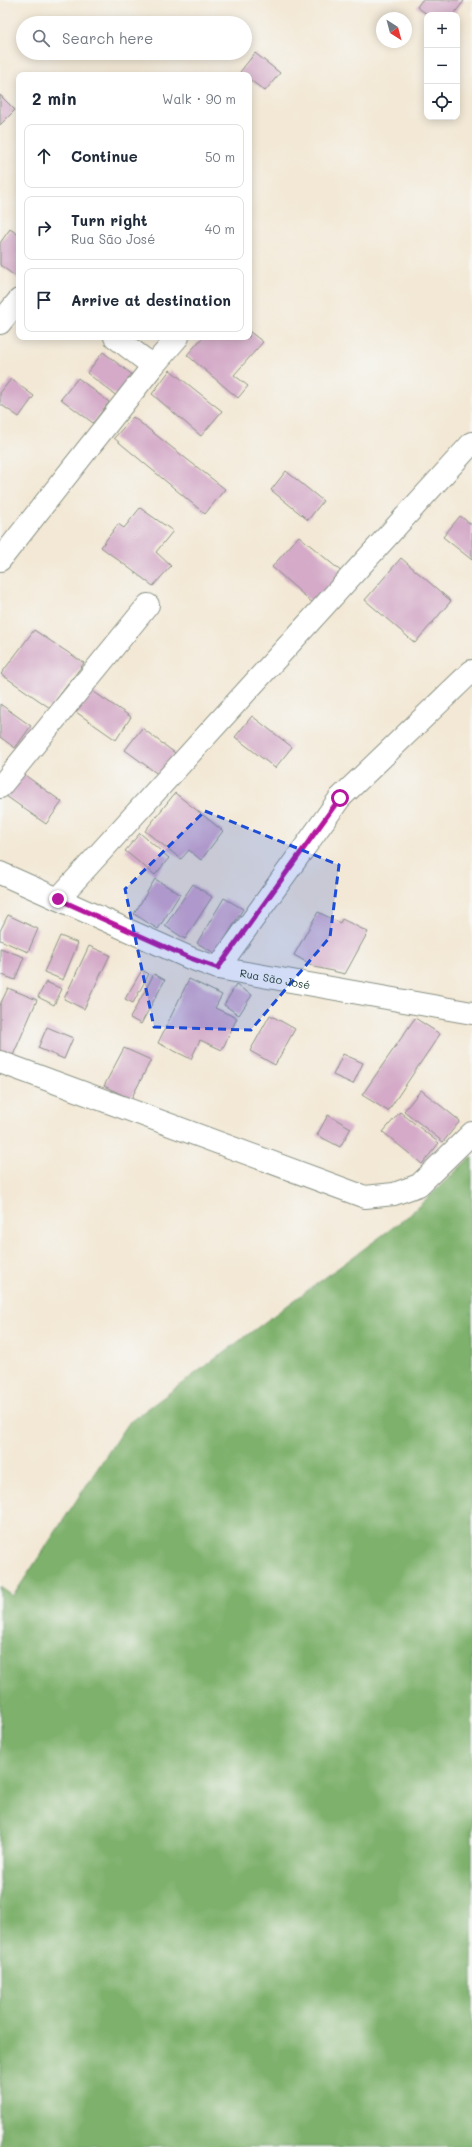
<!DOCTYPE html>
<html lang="en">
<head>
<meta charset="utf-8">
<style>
	body { margin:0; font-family:Mali,sans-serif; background:#f6f6f7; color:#1f2937 }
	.controls { position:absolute; right:12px; top:12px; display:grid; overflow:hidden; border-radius:8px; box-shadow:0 2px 10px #0003 }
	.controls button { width:36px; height:36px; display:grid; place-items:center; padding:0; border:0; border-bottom:1px solid #e0e1e3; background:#fff; color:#1f2937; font:20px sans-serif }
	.compass { position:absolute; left:376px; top:12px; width:36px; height:36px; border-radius:50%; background:#fff; box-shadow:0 2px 10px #0003; rotate:144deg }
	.stop { position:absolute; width:12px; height:12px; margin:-9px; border:3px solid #b5179e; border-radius:50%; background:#fff }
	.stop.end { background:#b5179e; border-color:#fff; box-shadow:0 1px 4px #0008 }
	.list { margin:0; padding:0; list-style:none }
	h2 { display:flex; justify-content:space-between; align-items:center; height:52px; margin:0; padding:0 16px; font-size:17px }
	h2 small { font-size:13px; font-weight:400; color:#747a83 }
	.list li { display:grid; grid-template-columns:26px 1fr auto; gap:12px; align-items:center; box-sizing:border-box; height:64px; margin:0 8px 8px; padding:0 8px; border:1px solid #e0e1e3; border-radius:8px }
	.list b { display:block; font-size:15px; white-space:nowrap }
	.list p { margin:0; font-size:13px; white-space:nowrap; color:#747a83 }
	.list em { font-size:13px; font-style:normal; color:#747a83 }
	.icon { flex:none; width:22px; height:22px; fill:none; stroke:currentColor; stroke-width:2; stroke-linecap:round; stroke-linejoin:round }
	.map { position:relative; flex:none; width:472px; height:2147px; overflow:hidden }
	.search { position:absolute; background:#fff; box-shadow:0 2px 10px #0003; left:16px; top:16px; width:236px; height:44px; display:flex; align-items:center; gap:10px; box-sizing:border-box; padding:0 14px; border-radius:22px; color:#747a83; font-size:15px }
	.panel { position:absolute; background:#fff; box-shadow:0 2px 10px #0003; left:16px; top:72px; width:236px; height:268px; border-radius:8px }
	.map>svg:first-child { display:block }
	.forest { fill:#7eb16c; stroke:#4e7750 }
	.building { fill:#d4aac8 }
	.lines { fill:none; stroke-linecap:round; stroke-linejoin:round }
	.minor-casing { stroke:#899284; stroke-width:24 }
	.minor { stroke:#fff; stroke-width:22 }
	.route { stroke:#b5179e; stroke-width:5 }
	.marked { fill:#1d4ed8; fill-opacity:0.2; stroke:#1d4ed8; stroke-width:3; stroke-dasharray:8 5; stroke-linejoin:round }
	.labels { text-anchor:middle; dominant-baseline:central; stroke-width:3.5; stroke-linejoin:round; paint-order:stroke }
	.street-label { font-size:11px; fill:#1f3d34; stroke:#f6f6f2 }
</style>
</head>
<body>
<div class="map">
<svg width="472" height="2147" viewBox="0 0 472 2147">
	<rect width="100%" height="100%" fill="#f6f6f2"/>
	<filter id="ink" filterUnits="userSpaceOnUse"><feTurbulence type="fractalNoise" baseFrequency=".025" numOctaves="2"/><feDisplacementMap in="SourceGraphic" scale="8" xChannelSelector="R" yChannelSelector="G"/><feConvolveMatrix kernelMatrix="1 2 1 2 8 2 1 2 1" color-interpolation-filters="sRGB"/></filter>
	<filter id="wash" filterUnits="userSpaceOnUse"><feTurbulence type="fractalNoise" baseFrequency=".012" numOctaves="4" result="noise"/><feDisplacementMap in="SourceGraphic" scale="16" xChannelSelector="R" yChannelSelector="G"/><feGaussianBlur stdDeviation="0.9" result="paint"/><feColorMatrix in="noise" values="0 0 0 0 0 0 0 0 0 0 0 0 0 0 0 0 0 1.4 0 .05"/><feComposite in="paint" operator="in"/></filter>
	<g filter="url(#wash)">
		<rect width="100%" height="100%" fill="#f3e8d5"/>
		<path class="forest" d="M472,1156V2147H0V1587L13,1596L127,1424L407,1217Z"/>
		<g id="blocks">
			<g class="building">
				<path d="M422,0H462L464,1L453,15H428L417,7Z"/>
				<path d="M255,53L280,73L265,91L249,79V75H244L240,72Z"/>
				<path d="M0,95L15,110L0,125Z"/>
				<path d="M10,229L19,235V279L0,265V243Z"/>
				<path d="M249,331L263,342L234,375L248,386L238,398L187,355L203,337H249Z"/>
				<path d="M103,352L134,376L118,397L87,373Z"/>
				<path d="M170,370L222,411L201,436L152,394Z"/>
				<path d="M78,378L109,402L93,423L61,399Z"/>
				<path d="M11,379L34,396L19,417L0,404V393Z"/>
				<path d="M133,417L225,489L205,514L114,438Z"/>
				<path d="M286,471L323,501L308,520L271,490Z"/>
				<path d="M140,508L173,531L156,552L171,566L153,586L101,547L118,524L124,528Z"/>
				<path d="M460,516L472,525V560L443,537Z"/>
				<path d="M299,536L343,573L315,605L272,567Z"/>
				<path d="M401,558L451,601L415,643L365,600Z"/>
				<path d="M34,630L84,663L50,708L1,674Z"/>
				<path d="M91,690L131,717L116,740L76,712Z"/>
				<path d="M0,704L31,726L15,748L0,737Z"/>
				<path d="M252,716L292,747L275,768L235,737Z"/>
				<path d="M142,728L175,753L159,775L125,750Z"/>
				<path d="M22,773L62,802L46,824L6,796Z"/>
				<path d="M175,793L223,831L201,860L189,850L181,859L145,831Z"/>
				<path d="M140,833L169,858L155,875L125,851Z"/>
				<path d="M155,879L180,894L158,929L134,914Z"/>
				<path d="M193,884L212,897L185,939L165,926Z"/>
				<path d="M224,898L243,909L216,954L197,943Z"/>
				<path d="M318,912L340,923L342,919L368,932L345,974L315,967L294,955Z"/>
				<path d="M8,915L38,929L28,952L0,940V931Z"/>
				<path d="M60,936L78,943L63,980L44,972Z"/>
				<path d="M89,946L110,955L84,1009L64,999Z"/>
				<path d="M0,948L24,957L15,980L0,974Z"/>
				<path d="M142,970L149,974L133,1003L125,999Z"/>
				<path d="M154,974L165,980L141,1024L130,1018Z"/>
				<path d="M189,979L222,995L215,1008L237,1018L222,1050L200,1040L191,1059L158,1043Z"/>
				<path d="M46,982L62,989L54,1005L38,997Z"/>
				<path d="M236,985L252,995L239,1015L224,1005Z"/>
				<path d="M8,988L37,1000L11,1060L0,1055V1005Z"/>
				<path d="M270,1015L295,1029L275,1065L250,1051Z"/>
				<path d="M415,1018L440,1034L388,1111L362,1095Z"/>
				<path d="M47,1027L73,1038L64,1059L38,1048Z"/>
				<path d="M124,1048L151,1060L131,1099L104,1086Z"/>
				<path d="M343,1054L363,1063L353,1084L333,1075Z"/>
				<path d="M421,1090L460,1121L443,1142L404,1111Z"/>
				<path d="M400,1112L439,1143L422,1164L383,1132Z"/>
				<path d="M328,1115L351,1128L340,1147L317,1135Z"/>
			</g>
		</g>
	</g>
	<g filter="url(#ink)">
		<use href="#blocks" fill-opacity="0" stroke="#899284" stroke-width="1"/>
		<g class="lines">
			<defs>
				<g id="minor">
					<path d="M0,323L19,300"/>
					<path d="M115,337L153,366L178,337"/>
					<path d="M0,560L153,366"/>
					<path d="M0,787L148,605"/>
					<path id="s1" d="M0,873L190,958L218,968L472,1013"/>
					<path d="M58,899L472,443"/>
					<path d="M218,968L340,798L472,671"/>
					<path d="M0,1062L365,1197L394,1194L419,1185L472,1133"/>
				</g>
			</defs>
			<use href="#minor" class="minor-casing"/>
			<use href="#minor" class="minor"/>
		</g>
	</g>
	<g class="lines" filter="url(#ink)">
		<path class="route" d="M58,899L190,958L218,968L340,798"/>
	</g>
	<path class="marked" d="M205,811L339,865L330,937L251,1030L154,1027L125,889Z"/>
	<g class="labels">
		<g class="street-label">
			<text stroke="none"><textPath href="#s1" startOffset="296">Rua São José</textPath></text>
		</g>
	</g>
</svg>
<div class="controls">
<button>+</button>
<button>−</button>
<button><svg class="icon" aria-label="locate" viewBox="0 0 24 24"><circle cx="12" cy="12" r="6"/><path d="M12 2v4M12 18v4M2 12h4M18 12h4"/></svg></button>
</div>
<svg class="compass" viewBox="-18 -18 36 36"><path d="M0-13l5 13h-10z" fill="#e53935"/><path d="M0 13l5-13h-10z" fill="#747a83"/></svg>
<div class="stop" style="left:340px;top:798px"></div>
<div class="stop end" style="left:58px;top:899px"></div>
<div class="search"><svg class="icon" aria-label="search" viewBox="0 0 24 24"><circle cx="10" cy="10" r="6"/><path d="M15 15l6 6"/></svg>Search here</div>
<section class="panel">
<h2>2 min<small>Walk · 90 m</small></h2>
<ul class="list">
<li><svg class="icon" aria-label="ahead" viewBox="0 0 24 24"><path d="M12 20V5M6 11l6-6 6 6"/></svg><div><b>Continue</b></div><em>50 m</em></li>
<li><svg class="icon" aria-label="right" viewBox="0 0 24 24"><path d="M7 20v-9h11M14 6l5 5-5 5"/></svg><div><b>Turn right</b><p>Rua São José</p></div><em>40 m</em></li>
<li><svg class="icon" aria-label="arrive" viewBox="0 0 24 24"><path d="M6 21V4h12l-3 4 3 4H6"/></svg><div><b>Arrive at destination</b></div></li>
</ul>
</section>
</div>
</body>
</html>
